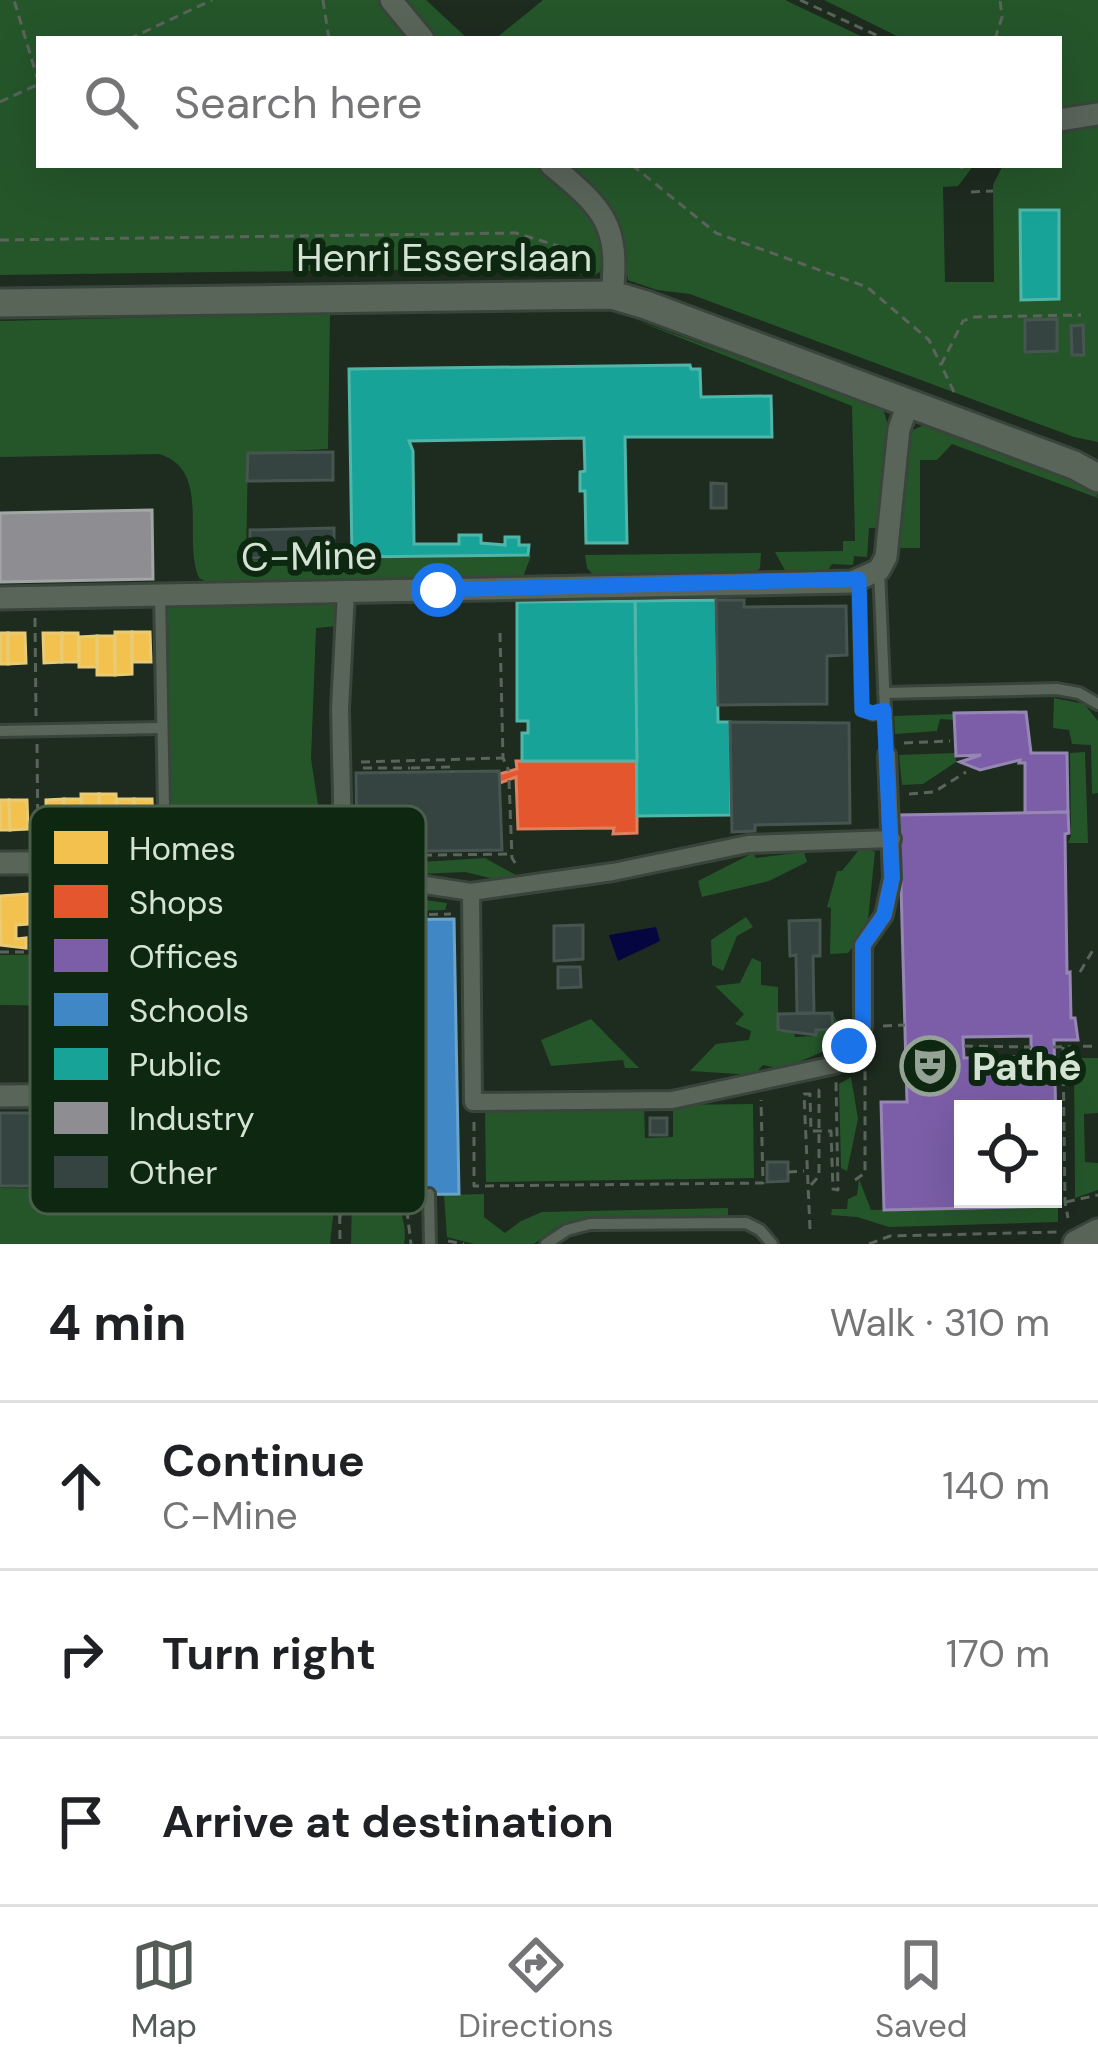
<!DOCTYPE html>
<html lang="en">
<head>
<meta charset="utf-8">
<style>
	body { margin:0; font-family:"DM Sans",sans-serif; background:#f6f6f6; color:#202124 }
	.controls { position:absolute; right:36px; bottom:36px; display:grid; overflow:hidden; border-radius:0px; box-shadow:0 12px 48px #0002 }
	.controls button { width:108px; height:108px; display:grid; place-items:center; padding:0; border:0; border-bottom:3px solid #e0e0e0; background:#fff; color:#202124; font:60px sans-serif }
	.stop { position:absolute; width:36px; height:36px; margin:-27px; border:9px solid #1a73e8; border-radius:50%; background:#fff }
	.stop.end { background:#1a73e8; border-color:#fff; box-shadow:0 3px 12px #0008 }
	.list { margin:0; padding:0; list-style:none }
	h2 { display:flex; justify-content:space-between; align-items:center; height:156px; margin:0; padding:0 48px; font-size:51px }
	h2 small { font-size:39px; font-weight:400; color:#757577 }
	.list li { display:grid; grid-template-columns:78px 1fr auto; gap:36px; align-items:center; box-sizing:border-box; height:168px; padding:0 48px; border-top:3px solid #e0e0e0 }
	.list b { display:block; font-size:45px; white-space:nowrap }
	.list p { margin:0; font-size:39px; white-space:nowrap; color:#757577 }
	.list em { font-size:39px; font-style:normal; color:#757577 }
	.icon { flex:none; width:66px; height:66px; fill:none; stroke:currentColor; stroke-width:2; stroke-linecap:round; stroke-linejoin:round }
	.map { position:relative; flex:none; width:1098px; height:1244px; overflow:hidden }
	.search { position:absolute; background:#fff; box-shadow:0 12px 48px #0002; left:36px; right:36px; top:36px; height:132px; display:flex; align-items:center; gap:30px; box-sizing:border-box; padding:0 42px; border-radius:0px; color:#757577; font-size:45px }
	.sheet { height:660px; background:#fff }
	nav { display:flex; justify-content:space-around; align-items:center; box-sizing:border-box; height:168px; border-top:3px solid #e0e0e0; background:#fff; font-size:33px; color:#757577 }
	nav a { display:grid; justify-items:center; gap:6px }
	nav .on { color:#545c57 }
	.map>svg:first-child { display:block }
	.green { fill:#25562a }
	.water { fill:#050640 }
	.homes { fill:#f2c14e; stroke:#e9cb76; stroke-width:3 }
	.shops { fill:#e4572e; stroke:#df8160; stroke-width:3 }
	.offices { fill:#7b5ea7; stroke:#9686b4; stroke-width:3; fill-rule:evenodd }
	.schools { fill:#3f88c5; stroke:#6ca3ca; stroke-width:3 }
	.public { fill:#17a398; stroke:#50b6aa; stroke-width:3 }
	.industry { fill:#8d8d92; stroke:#a2a7a6; stroke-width:3 }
	.building { fill:#354440; stroke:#465550; stroke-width:3 }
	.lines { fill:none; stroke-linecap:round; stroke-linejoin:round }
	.service-casing { stroke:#39453a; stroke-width:16 }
	.pedestrian-casing { stroke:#39453a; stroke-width:22 }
	.minor-casing { stroke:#39453a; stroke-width:27 }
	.tertiary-casing { stroke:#39453a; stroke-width:33 }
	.path { stroke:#5a645a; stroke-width:3; stroke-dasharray:9 6; stroke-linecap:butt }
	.service { stroke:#5a655a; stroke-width:10 }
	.pedestrian { stroke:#5a655a; stroke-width:16 }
	.minor { stroke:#5a655a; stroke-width:21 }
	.tertiary { stroke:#5a655a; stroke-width:27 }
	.route { stroke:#1a73e8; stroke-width:15 }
	.labels { text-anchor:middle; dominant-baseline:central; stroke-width:12; stroke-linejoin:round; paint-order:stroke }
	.street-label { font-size:39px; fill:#d4e3d4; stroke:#0e2710 }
	.poi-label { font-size:39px; font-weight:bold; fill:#d4e3d4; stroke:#0e2710; text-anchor:start }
	.key { fill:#0e2710; stroke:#495f4b; stroke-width:3 }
	.key-label { font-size:33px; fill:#d4e3d4 }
</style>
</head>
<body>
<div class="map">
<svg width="1098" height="1244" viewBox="0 0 1098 1244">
	<rect width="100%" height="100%" fill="#1e2b1f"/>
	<g class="green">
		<path d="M0,0H380L414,39H39V165H538C573,194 615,221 600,272L592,276L527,268L0,275Z"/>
		<path d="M403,0H426L468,39H436Z"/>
		<path d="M543,0H785L867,39H495Z"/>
		<path d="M824,0H1098V106L1059,112V39H903Z"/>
		<path d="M1098,120V442L1074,437L690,294L657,290L628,280C617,218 615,208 567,165H974L958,186L943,187L945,282H994L993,185L1003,165H1059V125Z"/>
		<path d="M330,313L328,449L248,453L246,560L531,556L523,577L209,583L199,578C182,538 212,470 159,454L0,457V321Z"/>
		<path d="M633,319L883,409L890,432L880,528H869L867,557L854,556L853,565L832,564L826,573L786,572L775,552L843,551V541H855L852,406Z"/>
		<path d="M924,425L1070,476L1096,491L1098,498L952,444L937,460H920V548H897L906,443L913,430Z"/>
		<path d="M761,553L760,568L754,576L595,577L587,568L585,555Z"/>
		<path d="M340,599L338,626L316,628L311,759L318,804L316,849L263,850L262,855H249L248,843L168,830L164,602Z"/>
		<path d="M1054,698L1084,704L1098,721V793L1092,794L1091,745L1072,744L1069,730L1053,728Z"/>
		<path d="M954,714V720L940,719L937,731L895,734L894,716Z"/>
		<path d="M1085,752L1088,843H1068L1071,836L1070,753Z"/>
		<path d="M955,753L956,762L923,784L902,785L899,755Z"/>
		<path d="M862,846L875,852L867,929L848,953L830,954L831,908L827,907L837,871H842Z"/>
		<path d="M804,852L807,862L769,881L702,897L698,881L753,853L756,858Z"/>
		<path d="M485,858L521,878L507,882L465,872L419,874L422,862Z"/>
		<path d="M263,868V897L304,896L305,973L330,1040L325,1081H264L263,1086L85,1087L86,1006L0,1005V955L161,953V875H168V870Z"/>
		<path d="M388,895L447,903L445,910L396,911L391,917L381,918L375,899Z"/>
		<path d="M746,917L753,927L737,936L723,971L712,965L711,940Z"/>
		<path d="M752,958L761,962V985L778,987V1032L794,1031L795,1037L816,1036L817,1031L835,1030L834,1016L848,1041L782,1069L763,1065L754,1075L690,1071L716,1044L749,1040L751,1031L735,1024L744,1014L715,986L740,983Z"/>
		<path d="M591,1019L639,1068H625L623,1060L551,1066L541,1040Z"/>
		<path d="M1074,1058H1098V1113L1084,1114L1085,1162L1098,1163V1190L1075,1198Z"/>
		<path d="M851,1077L858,1119L847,1171L841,1168L839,1084Z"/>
		<path d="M90,1101L308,1102L309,1111H331L337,1179L330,1244H0V1188L90,1189Z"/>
		<path d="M753,1104L754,1178L486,1182L485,1109L644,1107L645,1138L673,1137V1105Z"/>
		<path d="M859,1179L871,1210L1058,1206V1222L889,1227L857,1217L831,1215L832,1209H847L848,1199L857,1195Z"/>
		<path d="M484,1194V1217L505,1233L521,1221L542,1212L728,1208V1217L586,1219L555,1228L534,1244H474L447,1237L444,1195Z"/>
		<path d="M399,1195C399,1212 408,1228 404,1244H351L352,1196Z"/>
	</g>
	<path class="water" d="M656,927L660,941L618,961L609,935Z"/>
	<g class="homes">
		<path d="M115,632H132V674L115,675Z"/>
		<path d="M132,632H150L151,662H132Z"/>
		<rect x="0" y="633" width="8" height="31"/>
		<path d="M8,633H25L26,663L8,664Z"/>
		<path d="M43,633H62V662L44,663Z"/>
		<path d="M62,633H78L79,662H62Z"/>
		<path d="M97,636H114L115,675H97Z"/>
		<path d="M97,636V667H79V637Z"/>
		<path d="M81,794H99L100,824L82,825Z"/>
		<path d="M99,794H116L117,823L100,824Z"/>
		<path d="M64,799V829H46V800Z"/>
		<rect x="64" y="799" width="17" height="30"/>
		<path d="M117,799H134V828L117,829Z"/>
		<path d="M134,799H152L153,828H134Z"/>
		<path d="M0,800H9L10,830H0Z"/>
		<path d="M9,800H27L28,829L10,830Z"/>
		<path d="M28,894V924L16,925V939L26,938V948L1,945L0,896Z"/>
	</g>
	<path class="shops" d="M516,761H637V833L613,834L614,828L518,829L516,777L500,783L499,774L517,769Z"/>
	<g class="offices">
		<path d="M1026,712L1031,753H1067L1068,812L1025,813V763H1019L1020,760L980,770L960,762L981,755L956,756L954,713Z"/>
		<path d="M1068,812L1069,833L1065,834L1067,973L1070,972L1071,1018H1075L1078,1040H1054L1058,1206L884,1210L881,1102H907L899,815ZM1031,1036V1056L964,1058L963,1037ZM963,1109H1053V1199H963Z"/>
	</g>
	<path class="schools" d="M454,919L459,1194L382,1195L377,920Z"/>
	<g class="public">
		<path d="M1020,210H1059V299L1021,300Z"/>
		<path d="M690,365L691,369H700L701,397L771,396L772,437H625L627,543H586L585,491H580V472L585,471L584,438L409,441L413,451L414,544H459V535H481V543L505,545V537H519V545H529L528,555L352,557L349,369Z"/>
		<path d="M716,600L718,722H730L731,815L637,816L635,601Z"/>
		<path d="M635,601L637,761H522V733H528V721H517V602Z"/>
	</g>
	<path class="industry" d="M152,510L153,579L0,582V513Z"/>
	<g class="building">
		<path d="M1057,319V351L1025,352V320Z"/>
		<path d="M1083,325L1084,355H1072L1071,326Z"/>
		<path d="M333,452V480L247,481L248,453Z"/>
		<path d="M711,483L726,484V508H711Z"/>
		<path d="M334,528V557L250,558V530Z"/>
		<path d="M716,600H744V607L846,606L847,655L827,656V704L718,705Z"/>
		<path d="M730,722L849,723L850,823L755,825V831L732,832Z"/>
		<path d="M499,771L502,850L357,852L356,773Z"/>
		<path d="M820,920V956H813L814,1013H797L796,955L790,956L789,921Z"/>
		<path d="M583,925V959L554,961V926Z"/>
		<path d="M558,967H580L581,987L558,988Z"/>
		<path d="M832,1013L833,1029L816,1030V1035L778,1030V1014Z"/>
		<path d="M0,1113H85L84,1186H0Z"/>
		<rect x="650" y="1118" width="17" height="17"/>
		<path d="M767,1162H788V1181L767,1182Z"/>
	</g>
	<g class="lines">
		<defs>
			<g id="service">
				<path d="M879,570L887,755"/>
				<path d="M859,581L862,709L873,714L884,709"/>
				<path d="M160,595L165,861"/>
				<path d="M884,693L1057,689L1079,693L1098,704"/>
				<path d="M0,731L161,728"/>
				<path d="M429,1194L430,1244"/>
				<path d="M546,1244L567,1230L590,1224L746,1223L760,1230L772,1244"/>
			</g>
			<g id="pedestrian">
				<path d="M346,592L340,709L344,884L335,926L363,1178"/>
				<path d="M263,862H345"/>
				<path d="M344,884H419L471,892L613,872L748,844L892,839"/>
				<path d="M471,892L473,1102L672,1100L835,1065L863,1027V945L884,915L892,878L887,755"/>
				<path d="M309,1093L355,1086"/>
			</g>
			<g id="minor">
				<path d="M391,0L423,39"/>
				<path d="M1059,120L1098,114"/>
				<path d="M551,165C604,209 620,224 612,295"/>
				<path d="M0,598L852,582L879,570L886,557L899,429L908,404"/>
				<path d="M0,863L263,862"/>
				<path d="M0,1096L309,1093"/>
			</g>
			<g id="tertiary">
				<path d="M0,303L612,295L646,305L1074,465L1098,478"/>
				<path d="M1077,1244L1098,1233"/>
			</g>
		</defs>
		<use href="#service" class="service-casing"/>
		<use href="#pedestrian" class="pedestrian-casing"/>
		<use href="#minor" class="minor-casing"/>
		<use href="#tertiary" class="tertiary-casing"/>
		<g class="path">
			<path d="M323,0L329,39"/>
			<path d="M800,0L885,39"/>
			<path d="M129,39L212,0"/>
			<path d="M995,39L1002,17L1000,0"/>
			<path d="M0,102L39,84L14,0"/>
			<path d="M632,165L716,233L867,287L929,340L941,365"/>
			<path d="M962,169V165"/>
			<path d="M971,192L993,191"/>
			<path d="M0,240L516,233L595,257"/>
			<path d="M954,392L941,365L963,321L972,317L1081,315"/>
			<path d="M35,618L36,716"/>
			<path d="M500,633L503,758L509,771"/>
			<path d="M904,743L950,741"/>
			<path d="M37,744L38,842"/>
			<path d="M361,762L503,758"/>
			<path d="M363,768H410"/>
			<path d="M411,768L452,767V772"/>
			<path d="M509,780L512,858L517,866"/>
			<path d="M909,794L934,792L966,772"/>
			<path d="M363,856L511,854"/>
			<path d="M38,887V952L160,951L159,884"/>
			<path d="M399,915L451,914"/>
			<path d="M0,952H36"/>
			<path d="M1080,972L1093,950"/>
			<path d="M883,1026L905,1025"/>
			<path d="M964,1046L1031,1047"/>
			<path d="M1053,1047L1098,1046"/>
			<path d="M1063,1047L1065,1202L1068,1218"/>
			<path d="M474,1122V1186L763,1183L761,1100"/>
			<path d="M339,1140L340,1244"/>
			<path d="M788,1172L804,1171"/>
			<path d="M855,1180L865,1173V1057"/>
			<path d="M811,1185L819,1176V1090L824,1086"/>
			<path d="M405,1195L411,1244"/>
			<path d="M1066,1202L1098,1195"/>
			<path d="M340,1217L347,1190"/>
			<path d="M810,1229L804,1094H810L811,1131H831L833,1189L838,1190L836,1082"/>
			<path d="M448,1241L464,1244"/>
			<path d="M869,1244L890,1236L1058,1232"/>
		</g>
		<use href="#service" class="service"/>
		<use href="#pedestrian" class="pedestrian"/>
		<use href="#minor" class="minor"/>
		<use href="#tertiary" class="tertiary"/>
	</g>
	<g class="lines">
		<path class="route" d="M438,590L859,579L862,710L873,713L884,710L892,878L884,915L863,945V1027L849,1046"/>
	</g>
	<defs>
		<symbol id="theatre-ring" viewBox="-11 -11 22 22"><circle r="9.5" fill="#0e2710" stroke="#94a395" stroke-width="1.5"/><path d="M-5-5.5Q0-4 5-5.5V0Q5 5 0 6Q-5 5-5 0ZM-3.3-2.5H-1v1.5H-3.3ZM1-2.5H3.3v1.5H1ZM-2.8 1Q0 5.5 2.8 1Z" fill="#94a395"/></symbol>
	</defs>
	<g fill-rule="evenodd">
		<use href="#theatre-ring" x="897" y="1033" width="66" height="66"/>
	</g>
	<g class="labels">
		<g class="street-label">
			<text x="444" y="257">Henri Esserslaan</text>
			<text transform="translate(309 556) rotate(-1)">C-Mine</text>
		</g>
		<g class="poi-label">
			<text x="972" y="1066">Pathé</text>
		</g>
	</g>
	<rect x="30" y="806" width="396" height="408" rx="18" class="key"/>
	<rect x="54" y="831" width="54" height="33" fill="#f2c14e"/>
	<rect x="54" y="885" width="54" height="33" fill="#e4572e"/>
	<rect x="54" y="939" width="54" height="33" fill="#7b5ea7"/>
	<rect x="54" y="993" width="54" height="33" fill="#3f88c5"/>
	<rect x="54" y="1048" width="54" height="32" fill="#17a398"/>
	<rect x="54" y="1102" width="54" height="32" fill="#8d8d92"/>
	<rect x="54" y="1156" width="54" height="32" fill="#354440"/>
	<g class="key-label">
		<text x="129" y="860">Homes</text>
		<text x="129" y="914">Shops</text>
		<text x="129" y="968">Offices</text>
		<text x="129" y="1022">Schools</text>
		<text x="129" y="1076">Public</text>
		<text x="129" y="1130">Industry</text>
		<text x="129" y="1184">Other</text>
	</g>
</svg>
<div class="controls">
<button><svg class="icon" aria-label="locate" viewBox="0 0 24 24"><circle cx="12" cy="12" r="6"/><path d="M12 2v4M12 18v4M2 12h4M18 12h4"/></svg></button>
</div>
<div class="stop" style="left:438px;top:590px"></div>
<div class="stop end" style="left:849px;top:1046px"></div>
<div class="search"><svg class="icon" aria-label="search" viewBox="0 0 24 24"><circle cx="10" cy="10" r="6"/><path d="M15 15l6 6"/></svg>Search here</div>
</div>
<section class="sheet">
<h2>4 min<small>Walk · 310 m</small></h2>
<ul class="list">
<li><svg class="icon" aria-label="ahead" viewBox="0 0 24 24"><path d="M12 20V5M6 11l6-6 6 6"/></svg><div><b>Continue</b><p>C-Mine</p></div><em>140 m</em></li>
<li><svg class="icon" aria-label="right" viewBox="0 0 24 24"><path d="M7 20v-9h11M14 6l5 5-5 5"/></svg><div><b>Turn right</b></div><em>170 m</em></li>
<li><svg class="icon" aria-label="arrive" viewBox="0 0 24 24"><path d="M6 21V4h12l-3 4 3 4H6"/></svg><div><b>Arrive at destination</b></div></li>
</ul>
</section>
<nav>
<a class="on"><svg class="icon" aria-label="map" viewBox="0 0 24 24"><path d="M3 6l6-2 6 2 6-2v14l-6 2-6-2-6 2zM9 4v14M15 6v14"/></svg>Map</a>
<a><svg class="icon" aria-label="directions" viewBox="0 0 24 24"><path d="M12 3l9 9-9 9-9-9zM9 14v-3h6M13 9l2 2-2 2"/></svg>Directions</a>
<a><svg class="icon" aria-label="saved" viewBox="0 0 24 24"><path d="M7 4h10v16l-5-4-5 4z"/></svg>Saved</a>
</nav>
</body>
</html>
